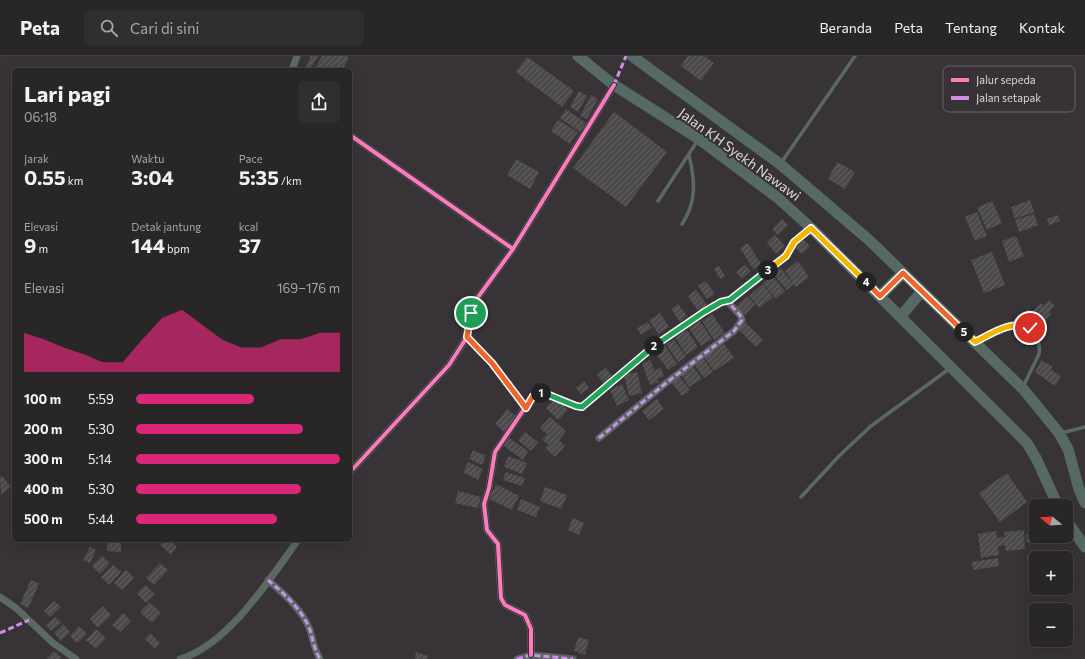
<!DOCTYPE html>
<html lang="id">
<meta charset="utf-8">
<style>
body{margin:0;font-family:Commissioner,sans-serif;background:#312e30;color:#f1f3f6;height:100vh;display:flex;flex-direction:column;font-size:15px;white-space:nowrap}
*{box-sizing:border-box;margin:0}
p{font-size:13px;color:#a5a5a8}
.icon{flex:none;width:22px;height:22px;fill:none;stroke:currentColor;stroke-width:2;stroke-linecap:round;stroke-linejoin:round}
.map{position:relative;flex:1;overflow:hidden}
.drawer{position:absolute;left:12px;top:12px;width:340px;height:474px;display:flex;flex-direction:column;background:#292628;border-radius:6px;box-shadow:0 4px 16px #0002,0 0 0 1px #454345}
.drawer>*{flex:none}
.needle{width:26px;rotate:288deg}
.buttons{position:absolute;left:1029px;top:443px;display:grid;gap:8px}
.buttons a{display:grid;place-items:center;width:44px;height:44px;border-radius:6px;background:#292628;box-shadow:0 4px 16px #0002,0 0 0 1px #454345;font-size:20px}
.pin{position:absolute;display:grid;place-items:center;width:34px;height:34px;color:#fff;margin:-17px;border:2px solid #fff;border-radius:50%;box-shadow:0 1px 4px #0007}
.km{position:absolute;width:20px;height:20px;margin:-10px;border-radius:50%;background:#222;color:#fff;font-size:11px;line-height:20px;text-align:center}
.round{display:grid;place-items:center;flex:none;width:42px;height:42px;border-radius:6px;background:#312e30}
.head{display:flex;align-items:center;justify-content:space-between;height:68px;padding:0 12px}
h1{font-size:22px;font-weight:700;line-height:30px}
.metrics{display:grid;grid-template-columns:repeat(3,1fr);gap:6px;height:68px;padding:4px 12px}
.metrics div{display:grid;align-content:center}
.metrics b{font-size:20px;font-weight:700}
.metrics small{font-size:11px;font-weight:400}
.metrics p{font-size:11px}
.chart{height:112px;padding:8px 12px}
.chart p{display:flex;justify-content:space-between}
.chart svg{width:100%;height:72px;margin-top:4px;fill:#db2777;opacity:.7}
ul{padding:0 12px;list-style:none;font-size:13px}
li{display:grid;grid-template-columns:64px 48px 1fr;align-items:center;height:30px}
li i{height:10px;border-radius:5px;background:#db2777}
header{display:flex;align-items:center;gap:24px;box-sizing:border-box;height:56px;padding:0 20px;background:#292628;border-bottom:1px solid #454345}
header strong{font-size:19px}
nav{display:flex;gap:22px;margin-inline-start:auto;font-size:14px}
.search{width:280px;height:36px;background:#312e30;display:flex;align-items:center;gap:10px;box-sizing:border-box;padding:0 14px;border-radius:6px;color:#a5a5a8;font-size:15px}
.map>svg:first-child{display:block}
.building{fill:url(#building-hatch)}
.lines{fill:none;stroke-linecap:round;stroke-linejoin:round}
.lane{stroke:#5b6864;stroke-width:3.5}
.street{stroke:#5b6864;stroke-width:7}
.secondary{stroke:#576964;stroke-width:11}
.quiet{stroke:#ce8fe9;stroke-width:3;stroke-dasharray:6 3;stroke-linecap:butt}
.cycleway-casing{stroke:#383237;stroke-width:6}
.cycleway{stroke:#fd7abc;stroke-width:4}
.split-1-casing{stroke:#fff;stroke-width:8}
.split-2-casing{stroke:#fff;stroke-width:8}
.split-3-casing{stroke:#fff;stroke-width:8}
.split-4-casing{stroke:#fff;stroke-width:8}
.split-5-casing{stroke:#fff;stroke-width:8}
.split-6-casing{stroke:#fff;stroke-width:8}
.split-1{stroke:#f0652b;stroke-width:5}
.split-2{stroke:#22a559;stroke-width:5}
.split-3{stroke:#22a559;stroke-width:5}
.split-4{stroke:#f5b400;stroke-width:5}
.split-5{stroke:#f0652b;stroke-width:5}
.split-6{stroke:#f5b400;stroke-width:5}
.labels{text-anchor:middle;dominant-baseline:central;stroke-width:4;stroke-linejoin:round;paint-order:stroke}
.street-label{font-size:14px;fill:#dbd7da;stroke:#383237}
.key{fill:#383237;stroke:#696468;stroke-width:1}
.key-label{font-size:11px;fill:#dbd7da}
</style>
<header>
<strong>Peta</strong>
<div class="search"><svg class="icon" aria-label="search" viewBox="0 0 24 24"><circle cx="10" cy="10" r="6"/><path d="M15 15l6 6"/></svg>Cari di sini</div>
<nav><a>Beranda</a><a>Peta</a><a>Tentang</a><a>Kontak</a></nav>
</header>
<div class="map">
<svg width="1085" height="603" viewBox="0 0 1085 603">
<defs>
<pattern id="building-hatch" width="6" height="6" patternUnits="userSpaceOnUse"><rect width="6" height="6" fill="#4d4a4c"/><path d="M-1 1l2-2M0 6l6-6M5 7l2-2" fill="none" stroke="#666365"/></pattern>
</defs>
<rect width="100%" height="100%" fill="#373336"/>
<path class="building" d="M311 0H318L310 14H304Z
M322 0H346L349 2 342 14H314Z
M688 0H704L714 7 701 25 681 10Z
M527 1 574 35 562 51 516 16Z
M579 35 587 40 578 56 570 51Z
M591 39 598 43 587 63 580 60Z
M566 53 586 67 580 76 560 62Z
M614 56 667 96 626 151 573 112Z
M558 64 578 76 570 88 551 75Z
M516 103 539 116 530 133 507 119Z
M837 106 855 116 845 133 828 123Z
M1030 144 1034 156 1015 163 1011 151Z
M992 145 1002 167 987 174 977 152Z
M977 156 987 180 975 185 965 161Z
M1034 158 1038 169 1019 176 1015 164Z
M1058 159 1060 165 1049 169 1047 163Z
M782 163 788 169 778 179 772 173Z
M775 179 785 190 776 198 767 187Z
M1016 180 1024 200 1009 206 1002 185Z
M801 181 810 190 802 198 793 190Z
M748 187 761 208 753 213 740 192Z
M992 196 1005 229 984 237 971 204Z
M798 205 809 221 796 231 785 215Z
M745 209 751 215 742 223 736 216Z
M719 210 725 220 720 223 714 213Z
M780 212 794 228 787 234 773 218Z
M772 219 785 235 776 243 763 227Z
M706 225 715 238 707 243 698 230Z
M763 228 773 241 759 252 749 240Z
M696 234 707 249 698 255 688 240Z
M747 240 755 248 745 259 736 251Z
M1049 244 1055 250 1049 256 1051 258 1043 266 1033 255 1041 247 1043 250Z
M678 248 687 260 680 266 671 253Z
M1028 253 1034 259 1029 264 1023 258Z
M660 257 669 271 658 278 649 264Z
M712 258 725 277 714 284 702 265Z
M1038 264 1047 272 1041 277 1033 269Z
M700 265 712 283 701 290 689 272Z
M648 266 652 272 641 279 637 272Z
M745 266 763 284 756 291 738 273Z
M687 274 698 291 686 299 675 281Z
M674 283 686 301 678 306 666 288Z
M724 288 734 302 714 315 704 301Z
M665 289 677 308 668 314 655 296Z
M703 302 713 316 704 322 694 308Z
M651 304 654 314 661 312 664 320 657 323 659 326 650 329 642 307Z
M1041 304 1053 311 1051 314 1061 320 1055 330 1035 316Z
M692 309 702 323 689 331 680 317Z
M606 312 612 320 603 327 597 318Z
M637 316 642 337 629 340 624 319Z
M679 320 690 334 682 340 671 326Z
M584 325 589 332 581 338 576 332Z
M622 328 629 344 617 350 610 334Z
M556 342 568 354 558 364 546 352Z
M657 343 664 353 649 364 642 355Z
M507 353 518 362 505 377 495 368Z
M550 361 566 375 559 384 565 390 555 401 545 392 548 389 542 383 547 378 540 372Z
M525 376 538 386 531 395 518 384Z
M509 382 528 395 523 404 504 390Z
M473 394 486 400 482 409 469 403Z
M508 400 527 407 522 418 504 411Z
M468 406 483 413 478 424 463 416Z
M506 416 525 422 522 430 503 424Z
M1007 417 1027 446 1000 466 979 437Z
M2 420 11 431 1 439 0 421Z
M496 428 519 440 512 454 489 443Z
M545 431 567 439 561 453 540 445Z
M458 435 481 441 478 452 455 447Z
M521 443 540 451 536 461 517 454Z
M573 462 584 467 579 479 568 474Z
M1024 474 1025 493 1006 495 1005 489 998 490 999 499 981 502 978 478 996 475 997 482 1005 481 1004 476Z
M1034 478 1035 486 1027 487 1026 479Z
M165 484H169L177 491 171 499 160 489Z
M107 485 121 486V496L107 495Z
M90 491 96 494 90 507 83 504Z
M1037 498 1036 506 1028 507 1027 499Z
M102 500 110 507 100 518 92 510Z
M998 502 999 510 973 514 972 506Z
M160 507 168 514 154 529 146 522Z
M113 509 121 516 109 529 101 521Z
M126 514 134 522 122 534 114 527Z
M31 524 39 528 28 552 20 548Z
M145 529 155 538 146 547 137 538Z
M54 545 61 551 50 561 44 555Z
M150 546 161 557 152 567 140 556Z
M103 550 111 559 98 572 90 563Z
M123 557 131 565 120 576 112 569Z
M55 561 61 567 51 575 46 569Z
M63 568 70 576 61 585 54 577Z
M79 570 87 578 77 587 70 580Z
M96 573 106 582 96 593 86 584Z
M150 577 160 587 155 593 145 583Z
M578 581 589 584 585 599 574 595Z
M54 595 61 601 59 603H46Z
M416 596 428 600 427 603H415Z"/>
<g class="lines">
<path class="lane" d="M781 107 855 0
M658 145 698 84
M682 168C697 146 695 124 689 99
M976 286C991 277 1012 263 1030 272 1036 281 1041 287 1039 298L1023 331
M1061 377 1085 371
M801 441 839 400 871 370 949 313"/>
<path class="street" d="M292 14 297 0
M350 79 513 193
M467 281 492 307 526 352
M599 382 666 327 734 275 742 264 740 259 727 245
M350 416 449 309 467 281 471 257 476 244 513 193 614 29
M268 524C284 538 302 553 310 574 313 584 314 593 320 603
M0 541 16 552 53 587 76 603
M531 599V573L525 559 505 549 501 542 498 488 487 474 484 448 489 432 495 396 533 340 544 337 576 350 582 351C616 322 648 294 684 269 699 259 713 248 730 244L786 200 794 186 811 172
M180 603C228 589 270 523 298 484
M517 603 531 599 573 603"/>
<path class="secondary" d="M578 0 614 29 699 83 778 142 811 172 1027 387 1037 404 1058 450
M632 0 780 108 869 184 1024 334 1059 377 1068 393 1079 433 1085 447
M880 240 903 217
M901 260 922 235
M1066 464 1085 491"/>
<path class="quiet" d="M614 29 626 0
M599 382 666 327 734 275 742 264 740 259 727 245
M268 524C284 538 302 553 310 574 313 584 314 593 320 603
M0 577 29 564
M517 603 531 599 573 603"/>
<g class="cycleway-casing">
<path id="cycleway" d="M350 79 513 193
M350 416 449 309 467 281 471 257 476 244 513 193 614 29
M531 599V573L525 559 505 549 501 542 498 488 487 474 484 448 489 432 495 396 533 340 544 337 576 350 582 351C616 322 648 294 684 269 699 259 713 248 730 244L786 200 794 186 811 172"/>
</g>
<use href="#cycleway" class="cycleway"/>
</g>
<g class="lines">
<g class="split-1-casing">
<path id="split-1" d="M471 257 467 281 492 307 526 352 533 340 541 337"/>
</g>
<g class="split-2-casing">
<path id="split-2" d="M541 337H544L576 350 582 351 654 290"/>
</g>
<g class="split-3-casing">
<path id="split-3" d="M654 290 704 256 721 246 730 244 768 214"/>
</g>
<g class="split-4-casing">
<path id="split-4" d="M768 214 786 200 794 186 811 172 866 226"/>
</g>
<g class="split-5-casing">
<path id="split-5" d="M866 226 880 240 903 217 964 276"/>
</g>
<g class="split-6-casing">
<path id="split-6" d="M964 276 975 286C991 278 1012 263 1030 272"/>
</g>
<use href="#split-1" class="split-1"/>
<use href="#split-2" class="split-2"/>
<use href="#split-3" class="split-3"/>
<use href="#split-4" class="split-4"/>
<use href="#split-5" class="split-5"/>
<use href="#split-6" class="split-6"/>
</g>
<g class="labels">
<g class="street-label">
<text transform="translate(740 98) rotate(36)">Jalan KH Syekh Nawawi</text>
</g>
</g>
<rect x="943" y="10" width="132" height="46" rx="6" class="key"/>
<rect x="951" y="22" width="18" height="4" fill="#fd7abc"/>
<rect x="951" y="40" width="18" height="4" fill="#ce8fe9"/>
<g class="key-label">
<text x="976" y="28">Jalur sepeda</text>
<text x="976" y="46">Jalan setapak</text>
</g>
</svg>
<div class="buttons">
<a><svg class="needle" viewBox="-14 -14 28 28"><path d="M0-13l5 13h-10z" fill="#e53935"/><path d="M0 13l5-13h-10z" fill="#a5a5a8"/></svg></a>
<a>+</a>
<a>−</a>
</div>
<div class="pin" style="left:471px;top:257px;background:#1e9e55"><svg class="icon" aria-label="arrive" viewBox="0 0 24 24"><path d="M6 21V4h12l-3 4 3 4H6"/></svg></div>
<div class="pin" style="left:1030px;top:272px;background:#d93025"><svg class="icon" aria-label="check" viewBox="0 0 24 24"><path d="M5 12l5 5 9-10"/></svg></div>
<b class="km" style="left:541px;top:337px">1</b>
<b class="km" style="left:654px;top:290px">2</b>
<b class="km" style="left:768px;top:214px">3</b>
<b class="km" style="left:866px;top:226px">4</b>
<b class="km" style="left:964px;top:276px">5</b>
<section class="drawer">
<div class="head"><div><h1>Lari pagi</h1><p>06:18</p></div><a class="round"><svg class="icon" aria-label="share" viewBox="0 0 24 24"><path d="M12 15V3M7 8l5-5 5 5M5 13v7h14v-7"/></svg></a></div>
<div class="metrics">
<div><p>Jarak</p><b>0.55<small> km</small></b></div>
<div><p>Waktu</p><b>3:04</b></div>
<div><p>Pace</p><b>5:35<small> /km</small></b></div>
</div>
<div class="metrics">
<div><p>Elevasi</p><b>9<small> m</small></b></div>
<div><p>Detak jantung</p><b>144<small> bpm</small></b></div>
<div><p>kcal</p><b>37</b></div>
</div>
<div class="chart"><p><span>Elevasi</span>169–176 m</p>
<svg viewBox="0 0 160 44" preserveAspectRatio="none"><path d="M0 44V20L10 24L20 29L30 33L40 38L50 38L60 24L70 11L80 6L90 15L100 24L110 29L120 29L130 24L140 24L150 20L160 20V44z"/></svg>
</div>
<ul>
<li><b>100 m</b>5:59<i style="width:58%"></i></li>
<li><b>200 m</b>5:30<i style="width:82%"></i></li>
<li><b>300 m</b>5:14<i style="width:100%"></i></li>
<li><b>400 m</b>5:30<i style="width:81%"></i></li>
<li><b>500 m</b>5:44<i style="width:69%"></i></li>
</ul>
</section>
</div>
